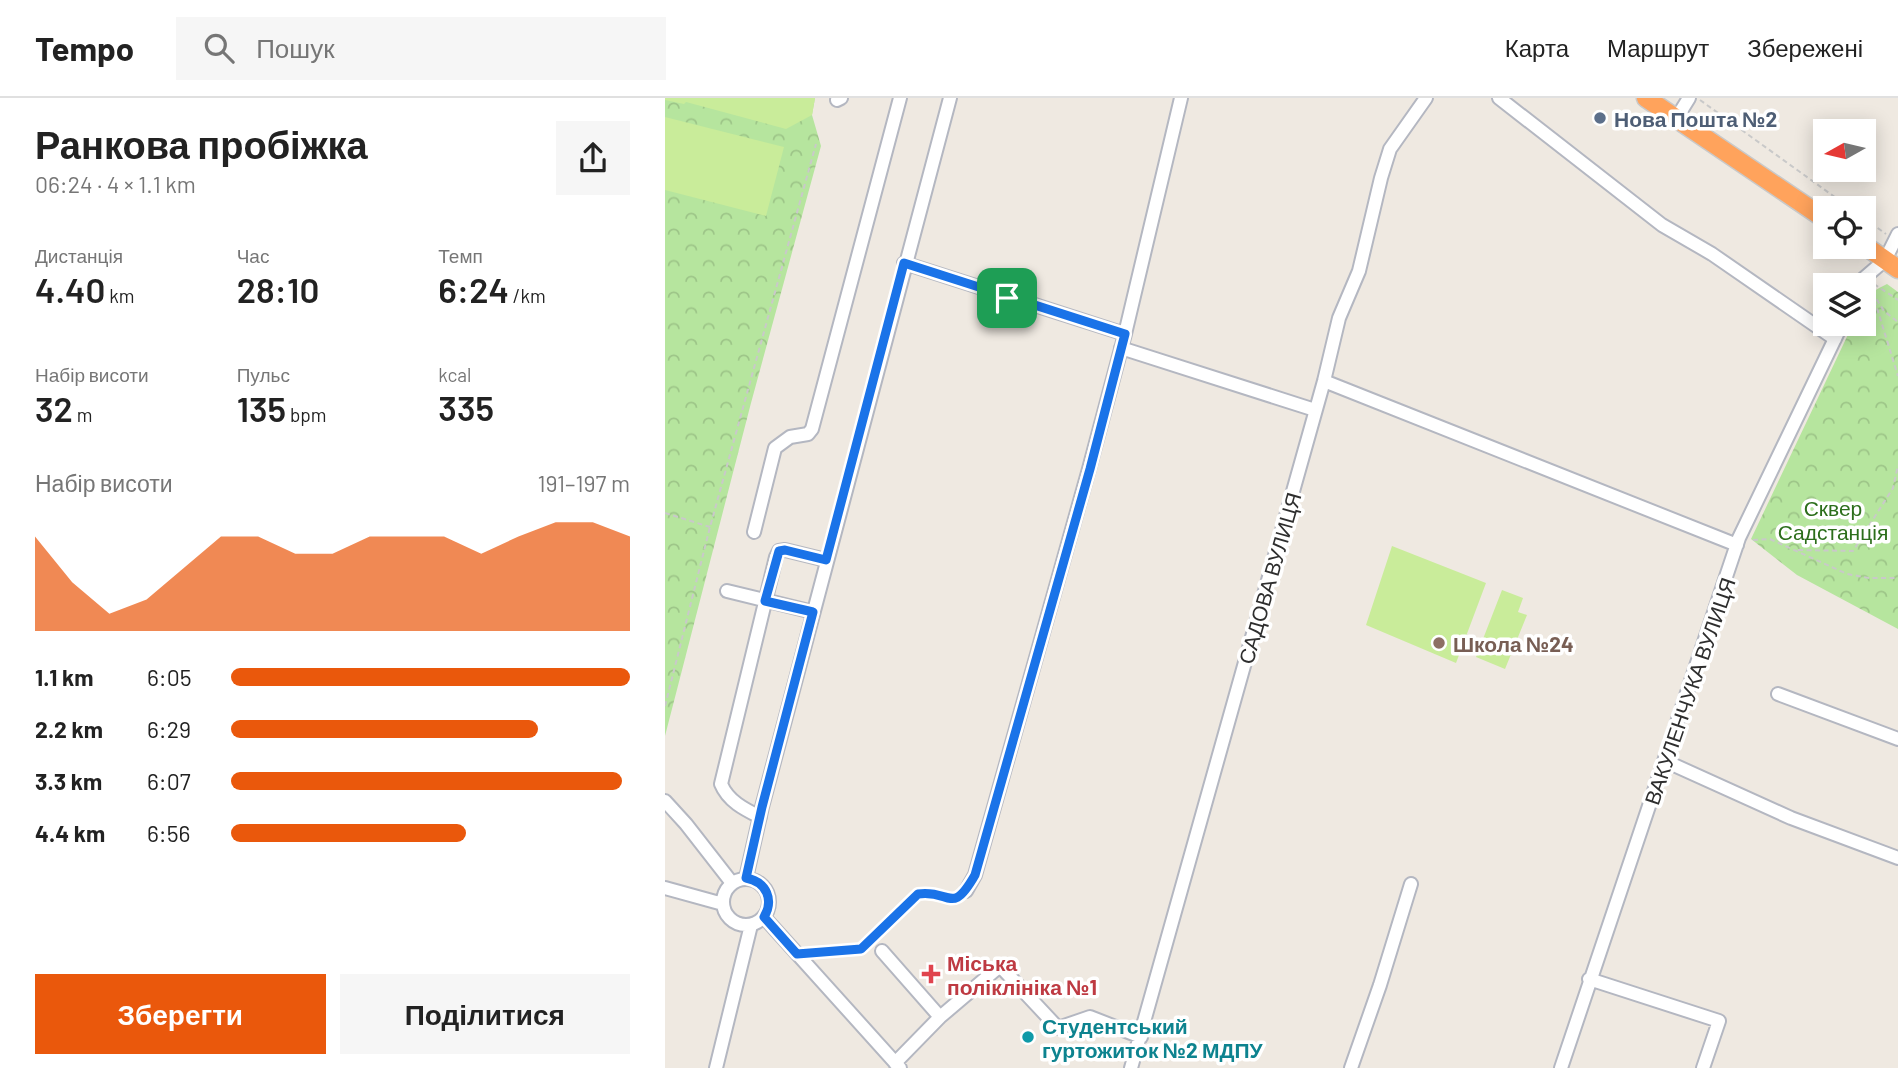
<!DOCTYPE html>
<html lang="uk">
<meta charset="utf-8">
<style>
body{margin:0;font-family:Barlow,sans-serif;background:#f6f6f6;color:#222;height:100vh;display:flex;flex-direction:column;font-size:26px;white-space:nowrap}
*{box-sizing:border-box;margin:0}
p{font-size:23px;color:#767676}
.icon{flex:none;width:38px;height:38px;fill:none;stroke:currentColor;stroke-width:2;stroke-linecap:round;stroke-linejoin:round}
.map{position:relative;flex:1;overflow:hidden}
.panel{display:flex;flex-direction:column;background:#fff;width:665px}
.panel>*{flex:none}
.needle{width:46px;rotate:262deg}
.buttons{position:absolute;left:1148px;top:21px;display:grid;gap:14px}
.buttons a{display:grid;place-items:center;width:63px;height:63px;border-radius:0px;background:#fff;box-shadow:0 4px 18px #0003;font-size:35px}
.pin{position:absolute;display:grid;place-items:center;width:60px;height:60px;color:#fff;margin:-30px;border-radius:14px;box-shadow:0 4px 10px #0006}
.round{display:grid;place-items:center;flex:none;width:74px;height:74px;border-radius:0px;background:#f6f6f6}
.head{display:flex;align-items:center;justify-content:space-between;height:119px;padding:0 35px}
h1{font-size:38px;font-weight:600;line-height:52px}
.metrics{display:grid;grid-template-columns:repeat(3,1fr);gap:10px;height:119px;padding:7px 35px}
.metrics div{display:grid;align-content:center}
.metrics b{font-size:35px;font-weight:600}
.metrics small{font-size:19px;font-weight:400}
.metrics p{font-size:19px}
.chart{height:196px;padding:14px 35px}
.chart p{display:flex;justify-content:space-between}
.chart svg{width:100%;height:126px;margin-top:7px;fill:#ea580c;opacity:.7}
.action{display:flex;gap:14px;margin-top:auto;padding:14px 35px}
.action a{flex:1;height:80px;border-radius:0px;background:#ea580c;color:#fff;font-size:28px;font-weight:600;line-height:80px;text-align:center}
.action a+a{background:#f6f6f6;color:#222}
ul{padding:0 35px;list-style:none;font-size:23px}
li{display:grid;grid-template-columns:112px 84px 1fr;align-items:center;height:52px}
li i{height:18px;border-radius:9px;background:#ea580c}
header{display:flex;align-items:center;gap:42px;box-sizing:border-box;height:98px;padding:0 35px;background:#fff;border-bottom:2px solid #e0e0e0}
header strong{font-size:33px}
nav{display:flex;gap:38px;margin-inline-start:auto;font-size:24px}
.search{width:490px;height:63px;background:#f6f6f6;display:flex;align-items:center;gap:18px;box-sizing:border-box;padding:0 24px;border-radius:0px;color:#767676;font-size:26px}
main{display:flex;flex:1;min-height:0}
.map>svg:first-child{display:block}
.forest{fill:url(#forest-crowns)}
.pitch{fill:#c9ec9a}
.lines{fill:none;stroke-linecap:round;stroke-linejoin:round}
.minor-casing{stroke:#b4b7c1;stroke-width:16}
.highway-casing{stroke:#c9c9c9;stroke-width:21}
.path{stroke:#c9c9c9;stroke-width:2;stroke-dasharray:5 3.5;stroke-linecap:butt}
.minor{stroke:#fff;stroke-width:12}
.highway{stroke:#ffa35c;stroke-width:18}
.route-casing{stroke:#fff;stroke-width:14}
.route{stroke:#1a73e8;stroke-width:9}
.service-dot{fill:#5c6f8a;stroke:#fff;stroke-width:2.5}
.education-dot{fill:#8d6e63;stroke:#fff;stroke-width:2.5}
.health-dot{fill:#e0444e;stroke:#fff;stroke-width:2.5}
.culture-dot{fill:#0f9aa8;stroke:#fff;stroke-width:2.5}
.labels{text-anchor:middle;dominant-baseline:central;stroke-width:7;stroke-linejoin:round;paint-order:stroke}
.service-label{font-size:21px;font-weight:bold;fill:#4e5e75;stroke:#fff;text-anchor:start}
.park-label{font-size:21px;fill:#2c6e1b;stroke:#fff}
.street-label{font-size:21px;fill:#2e2e2e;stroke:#fff}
.education-label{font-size:21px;font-weight:bold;fill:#785e54;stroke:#fff;text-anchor:start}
.health-label{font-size:21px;font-weight:bold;fill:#be3a42;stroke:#fff;text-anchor:start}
.culture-label{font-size:21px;font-weight:bold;fill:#0d838f;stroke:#fff;text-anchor:start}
</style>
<header>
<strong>Tempo</strong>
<div class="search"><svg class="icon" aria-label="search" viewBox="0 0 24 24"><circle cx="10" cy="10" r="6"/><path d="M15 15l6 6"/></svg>Пошук</div>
<nav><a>Карта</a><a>Маршрут</a><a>Збережені</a></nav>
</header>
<main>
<section class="panel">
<div class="head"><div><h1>Ранкова пробіжка</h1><p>06:24 · 4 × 1.1 km</p></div><a class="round"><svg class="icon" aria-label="share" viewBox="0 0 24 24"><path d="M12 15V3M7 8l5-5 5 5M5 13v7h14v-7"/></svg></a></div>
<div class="metrics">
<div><p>Дистанція</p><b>4.40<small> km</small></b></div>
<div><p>Час</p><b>28:10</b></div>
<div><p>Темп</p><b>6:24<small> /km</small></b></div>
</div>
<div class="metrics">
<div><p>Набір висоти</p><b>32<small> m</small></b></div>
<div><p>Пульс</p><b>135<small> bpm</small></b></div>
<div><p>kcal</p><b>335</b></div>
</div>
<div class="chart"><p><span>Набір висоти</span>191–197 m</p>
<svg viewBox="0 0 160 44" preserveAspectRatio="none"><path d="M0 44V11L10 27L20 38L30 33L40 22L50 11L60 11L70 17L80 17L90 11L100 11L110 11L120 17L130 11L140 6L150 6L160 11V44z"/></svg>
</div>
<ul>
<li><b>1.1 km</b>6:05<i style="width:100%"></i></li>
<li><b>2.2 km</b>6:29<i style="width:77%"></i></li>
<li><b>3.3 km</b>6:07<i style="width:98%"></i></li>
<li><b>4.4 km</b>6:56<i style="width:59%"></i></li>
</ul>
<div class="action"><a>Зберегти</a><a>Поділитися</a></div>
</section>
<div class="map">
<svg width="1233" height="970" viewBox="0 0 1233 970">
<defs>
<pattern id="forest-crowns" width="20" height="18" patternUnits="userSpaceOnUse" patternTransform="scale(1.75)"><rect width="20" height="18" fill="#b6e59e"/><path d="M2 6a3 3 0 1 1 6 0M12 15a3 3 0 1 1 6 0" fill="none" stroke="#9dc588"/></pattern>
</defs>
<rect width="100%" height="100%" fill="#efe9e1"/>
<path class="forest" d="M0 0H150L147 17 156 48 86 305 0 638Z
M1222 186 1233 194V531L1132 477 1086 441 1188 226H1199C1199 200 1198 198 1222 186Z"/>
<path class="pitch" d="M0 0H150L147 17 121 31 21 4 19 6 0 2Z
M0 19 119 49 101 118 0 92Z
M727 448 821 485 791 565 701 527Z
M837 492 858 500 853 514 862 517 840 571 811 559Z"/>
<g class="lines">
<g class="minor-casing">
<path id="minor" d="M834 0 997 127 1047 156 1170 241
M172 2 176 0
M1011 21 1024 0
M239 165 460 236
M1196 187 1198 181 1220 162 1233 136
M456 250 650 312
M659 283 1072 447
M89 434 110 350 125 339 143 336 147 331 235 0
M62 493 148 514
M1113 596 1233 641
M1000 663 1126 720 1233 760
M0 703 21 726 67 785
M95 719C79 711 63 703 56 686L111 459 114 453 120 452 161 462
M81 780 97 709 285 0
M58 804a23 23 0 1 1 46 0a23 23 0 1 1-46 0Z
M0 790 58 806
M301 793 310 777 424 371 460 236 516 0
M99 819 235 970
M217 853 275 919 230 965
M924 881 1054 923 1038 970
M275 919 335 868 393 930 425 919 476 939
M51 970 86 827
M466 970 659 283 674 220 694 173 716 80 725 51 761 0
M686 970 715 887 746 786
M896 970 1074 440 1177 226"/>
</g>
<g class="highway-casing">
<path id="highway" d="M981 0 1160 121
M1199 147 1233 171"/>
</g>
<path class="path" d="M1035 2 1185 110
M1199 120 1221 136
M1209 186 1233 202
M1207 194 1219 213 1233 224
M1205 195 1211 207 1233 278
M0 415 45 429
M1088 442 1105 441 1182 476 1204 480H1233
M1133 452 1188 453 1228 390 1233 367
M0 608 45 429 151 46
M148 855 196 851 252 795 265 794 286 802 292 800"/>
<use href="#minor" class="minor"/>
<use href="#highway" class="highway"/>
</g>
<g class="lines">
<g class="route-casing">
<path id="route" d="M239 165 460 236 425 371 310 777C286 819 286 791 253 796L196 851 132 856 99 819C109 802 102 784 81 780L97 709 148 514 100 503 114 453 120 452 161 462Z"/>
</g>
<use href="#route" class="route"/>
</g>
<circle class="service-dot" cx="935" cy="20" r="7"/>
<circle class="education-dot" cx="774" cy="545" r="7"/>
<path class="health-dot" d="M262.5 865.5h7v7h7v7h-7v7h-7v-7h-7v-7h7z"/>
<circle class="culture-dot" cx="363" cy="939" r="7"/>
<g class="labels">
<g class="service-label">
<text x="949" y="20">Нова Пошта №2</text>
</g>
<g class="park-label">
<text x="1168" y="409">Сквер<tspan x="1168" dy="24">Садстанція</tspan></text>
</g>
<g class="street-label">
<text transform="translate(604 480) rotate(-74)">САДОВА ВУЛИЦЯ</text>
<text transform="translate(1024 593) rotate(-71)">ВАКУЛЕНЧУКА ВУЛИЦЯ</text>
</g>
<g class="education-label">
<text x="788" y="545">Школа №24</text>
</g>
<g class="health-label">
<text x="282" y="864">Міська<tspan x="282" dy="24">поліклініка №1</tspan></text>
</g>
<g class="culture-label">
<text x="377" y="927">Студентський<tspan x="377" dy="24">гуртожиток №2 МДПУ</tspan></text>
</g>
</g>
</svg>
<div class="buttons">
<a><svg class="needle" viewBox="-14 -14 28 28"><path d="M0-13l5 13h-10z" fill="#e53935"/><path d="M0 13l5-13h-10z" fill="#767676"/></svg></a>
<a><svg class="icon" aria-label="locate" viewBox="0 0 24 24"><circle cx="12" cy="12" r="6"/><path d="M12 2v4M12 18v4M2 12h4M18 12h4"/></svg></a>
<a><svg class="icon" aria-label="layers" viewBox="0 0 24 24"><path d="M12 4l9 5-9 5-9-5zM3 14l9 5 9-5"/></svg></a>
</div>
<div class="pin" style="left:342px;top:200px;background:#1e9e55"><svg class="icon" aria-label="arrive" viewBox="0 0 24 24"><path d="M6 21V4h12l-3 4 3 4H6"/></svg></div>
</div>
</main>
